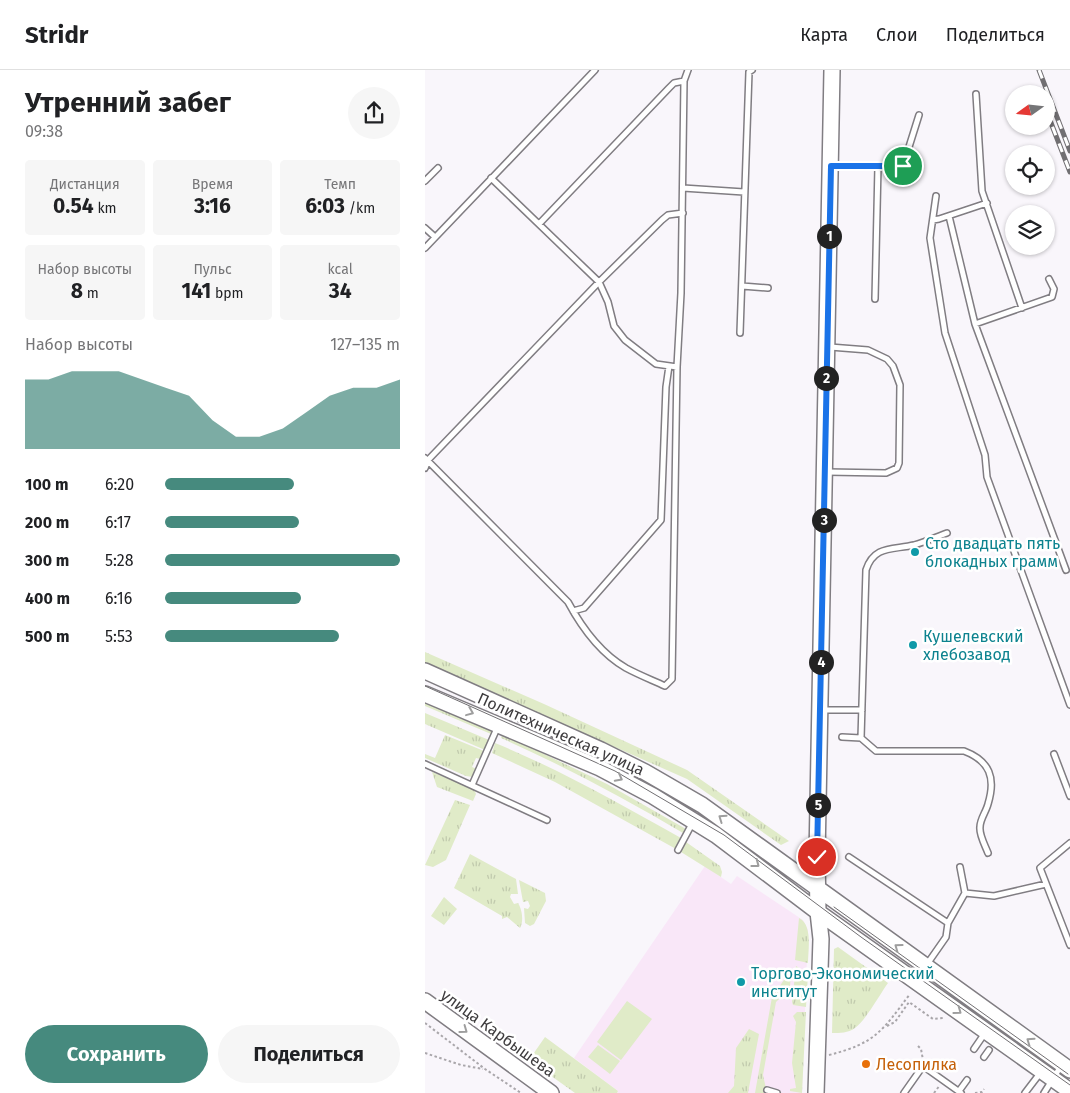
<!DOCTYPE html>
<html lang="ru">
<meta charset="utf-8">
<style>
body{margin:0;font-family:"Fira Sans",sans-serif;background:#f6f6f6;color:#202124;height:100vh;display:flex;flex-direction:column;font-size:19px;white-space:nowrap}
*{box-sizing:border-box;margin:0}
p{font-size:16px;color:#757577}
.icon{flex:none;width:28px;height:28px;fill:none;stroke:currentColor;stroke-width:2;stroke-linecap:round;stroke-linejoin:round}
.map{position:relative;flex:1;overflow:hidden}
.sheet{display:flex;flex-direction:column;background:#fff;width:425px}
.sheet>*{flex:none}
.needle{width:32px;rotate:255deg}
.fabs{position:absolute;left:580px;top:15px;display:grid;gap:10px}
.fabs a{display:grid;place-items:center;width:50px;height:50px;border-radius:50%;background:#fff;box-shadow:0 1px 4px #0004;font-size:25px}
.pin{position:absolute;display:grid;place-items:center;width:42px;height:42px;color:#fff;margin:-21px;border:2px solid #fff;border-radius:50%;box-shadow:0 1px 5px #0007}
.km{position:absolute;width:25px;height:25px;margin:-12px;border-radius:50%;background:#222;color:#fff;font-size:14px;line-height:25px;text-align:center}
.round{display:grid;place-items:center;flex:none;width:52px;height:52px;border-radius:26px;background:#f6f6f6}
.overview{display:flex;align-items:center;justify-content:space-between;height:85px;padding:0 25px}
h1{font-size:28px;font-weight:700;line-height:38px}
.metrics{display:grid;grid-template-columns:repeat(3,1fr);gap:8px;height:85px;padding:5px 25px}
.metrics div{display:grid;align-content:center;border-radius:5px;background:#f6f6f6;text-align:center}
.metrics b{font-size:21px;font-weight:700}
.metrics small{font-size:14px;font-weight:400}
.metrics p{font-size:14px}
.chart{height:140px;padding:10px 25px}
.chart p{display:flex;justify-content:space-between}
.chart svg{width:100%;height:90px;margin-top:5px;fill:#468a7e;opacity:.7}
.button{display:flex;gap:10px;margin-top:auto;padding:10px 25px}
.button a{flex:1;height:58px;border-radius:30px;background:#468a7e;color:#fff;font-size:20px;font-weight:700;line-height:58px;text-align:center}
.button a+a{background:#f6f6f6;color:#202124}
ul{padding:0 25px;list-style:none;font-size:16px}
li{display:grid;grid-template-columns:80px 60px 1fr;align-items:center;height:38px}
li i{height:12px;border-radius:6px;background:#468a7e}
header{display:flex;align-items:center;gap:30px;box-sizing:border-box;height:70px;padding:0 25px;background:#fff;border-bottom:1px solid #e0e0e0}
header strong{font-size:24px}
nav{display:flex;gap:28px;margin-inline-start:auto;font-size:18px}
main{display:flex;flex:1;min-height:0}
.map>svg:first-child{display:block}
.education{fill:#f9e7f8}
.grass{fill:url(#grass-tufts)}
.park{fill:#e0ebc8}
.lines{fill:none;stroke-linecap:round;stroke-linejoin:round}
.lane-casing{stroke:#807d82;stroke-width:8}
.secondary-casing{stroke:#807d82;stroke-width:18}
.path{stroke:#a9a6aa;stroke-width:2;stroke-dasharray:2.5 2.5;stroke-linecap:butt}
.lane{stroke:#fff;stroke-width:5}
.secondary{stroke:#fff;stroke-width:15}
.tram{stroke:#716f72;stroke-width:1}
.rail-casing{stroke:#716f72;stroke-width:5}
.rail{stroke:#fff;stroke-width:3;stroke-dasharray:9;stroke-linecap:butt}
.oneway{stroke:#9e9e9e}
.route-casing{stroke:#fff;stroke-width:10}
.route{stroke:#1a73e8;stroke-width:6}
.culture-dot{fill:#0f9aa8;stroke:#fff;stroke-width:2}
.food-dot{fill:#e8710a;stroke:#fff;stroke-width:2}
.labels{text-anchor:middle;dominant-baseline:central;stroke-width:5;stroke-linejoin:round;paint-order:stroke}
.culture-label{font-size:16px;fill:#0d838f;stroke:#fff;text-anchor:start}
.street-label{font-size:16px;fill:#3e3c3e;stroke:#fff}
.food-label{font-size:16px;fill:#c56008;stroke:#fff;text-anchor:start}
</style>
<header>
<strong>Stridr</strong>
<nav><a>Карта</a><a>Слои</a><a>Поделиться</a></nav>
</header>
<main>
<section class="sheet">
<div class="overview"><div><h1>Утренний забег</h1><p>09:38</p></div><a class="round"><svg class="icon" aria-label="share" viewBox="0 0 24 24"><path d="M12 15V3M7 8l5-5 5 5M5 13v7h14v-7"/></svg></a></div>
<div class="metrics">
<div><p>Дистанция</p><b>0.54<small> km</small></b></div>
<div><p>Время</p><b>3:16</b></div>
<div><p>Темп</p><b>6:03<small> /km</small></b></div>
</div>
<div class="metrics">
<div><p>Набор высоты</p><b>8<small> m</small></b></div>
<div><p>Пульс</p><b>141<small> bpm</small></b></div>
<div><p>kcal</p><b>34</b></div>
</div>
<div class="chart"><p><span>Набор высоты</span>127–135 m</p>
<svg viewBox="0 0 160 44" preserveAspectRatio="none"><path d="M0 44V10L10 10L20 6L30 6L40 6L50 10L60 14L70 18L80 30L90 38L100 38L110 34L120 26L130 18L140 14L150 14L160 10V44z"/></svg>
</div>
<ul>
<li><b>100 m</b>6:20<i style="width:55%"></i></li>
<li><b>200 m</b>6:17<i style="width:57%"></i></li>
<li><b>300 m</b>5:28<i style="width:100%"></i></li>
<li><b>400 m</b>6:16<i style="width:58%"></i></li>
<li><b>500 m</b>5:53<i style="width:74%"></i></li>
</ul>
<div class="button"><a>Сохранить</a><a>Поделиться</a></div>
</section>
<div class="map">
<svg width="645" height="1023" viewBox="0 0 645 1023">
<defs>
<pattern id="grass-tufts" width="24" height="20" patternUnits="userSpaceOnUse" patternTransform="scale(1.25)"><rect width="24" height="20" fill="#e0ebc8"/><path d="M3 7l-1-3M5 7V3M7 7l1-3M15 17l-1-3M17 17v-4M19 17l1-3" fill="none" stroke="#c1caad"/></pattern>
</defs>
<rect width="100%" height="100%" fill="#f9f6fb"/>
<path class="education" d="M280 796 306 814 312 806 378 850 383 860 377 1023H192L193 1021 149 988Z"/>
<path class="grass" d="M0 582 119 634 262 700 364 771 356 775 262 709 0 593Z
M0 631 68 660 66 664 0 636Z
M0 643 64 670 60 680 0 654Z
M77 664 182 714 261 759 258 763C199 728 139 696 76 668Z
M20 665 59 681 55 689 51 688 47 697 52 699 48 707 41 706 0 688V684L10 688Z
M70 673C136 700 195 734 256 768L251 779 130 712 67 683Z
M7 702 49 719 51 724 48 731 12 717Z
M30 730 45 735 21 790 8 797 0 795Z
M261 772 295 796 297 802 296 807 256 782Z
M45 784 91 809 93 824H86L85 827 89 834 93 833C97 839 99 851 95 858L82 847 77 849V846L29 818Z
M94 810 120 823 121 831 109 854 105 856 100 853 99 838 103 839 105 836 103 831 98 832Z
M19 827 32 839 19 855 6 846Z
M374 848C388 855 383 880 383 893L370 890Z
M413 877 463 913C455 924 441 950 430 958 423 963 415 963 407 963L409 879Z
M371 896 383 904 381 937 368 935 367 932Z
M366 900 365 918 351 932 338 1005 342 1023H330L347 927Z
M372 942H381L377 1023 365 1021V1019L371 1018 367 993 371 952 368 946Z
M324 959 334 964 323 1023H303L309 1016 311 978Z
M120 967 193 1021 192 1023H150L104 990Z"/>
<path class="park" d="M202 931 227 949 196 990 172 972Z
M173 975 195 991 185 1004 163 987Z"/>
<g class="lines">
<g class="lane-casing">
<path id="lane" d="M551 24 557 121 597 238
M408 96H478L494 45
M66 108 174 212 183 232 189 256 200 270 231 294 252 297
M0 111 13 98
M258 118 319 122
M511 126 505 168 520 263 560 385 562 407 645 635
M524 146 550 254 641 500
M508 150 514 149 562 133
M114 154 244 18 249 13 259 11
M0 158 10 167
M0 178 170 0
M317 216 343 218
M450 229 453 96
M550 254 627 227 629 219 624 209
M315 263 324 2 327 0
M0 388 143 532C157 558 175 583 201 598 214 605 227 610 240 616L247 609 252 297 256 223 259 11 263 0
M0 398 3 390 174 212 237 150 243 145 258 143
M402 402 461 403 472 398 474 393 475 315 468 296 462 289 443 280 405 277
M522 463C511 467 500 472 489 475 468 480 449 475 441 500L436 668 451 681H539C565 691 571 708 563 734 561 742 555 749 555 757 554 765 560 775 563 783
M148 541 159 538 236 450 241 317 244 296
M398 640H437
M417 667 436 668
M629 684 645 726
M0 694 122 750
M47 715 73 656
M645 773 615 798 645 875
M253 780 268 752
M424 787 523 853
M540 823 569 826 621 814
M491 910 521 867 523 853 540 823 535 797
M549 979 560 963
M559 987 564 980
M342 1020 352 1023
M534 1021 542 1010
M479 1023 498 996 536 1023
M600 1023 616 1002
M619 1023 636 996"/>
</g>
<g class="secondary-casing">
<path id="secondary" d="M0 601 176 680 220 702 277 735 645 1000
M0 624 175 698 228 726 291 765 393 842 645 1021
M0 931 126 1023
M391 1023 396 869 393 842 392 787 407 0"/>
</g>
<path class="path" d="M0 953 60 999 96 1023
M462 956 470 952 484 932 508 949 519 948
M493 976 496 979 498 990
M0 983 36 995 58 999
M404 985C451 973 457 961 485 924
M509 1023 515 1015
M550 1023 557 1022 559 1019"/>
<use href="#lane" class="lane"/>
<use href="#secondary" class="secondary"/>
<path class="tram" d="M0 616 190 701 299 765 436 867 645 1015
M409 837 643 1004"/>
<g class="rail-casing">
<path id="rail" d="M614 0 645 81
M621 40 645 102"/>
</g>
<use href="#rail" class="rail"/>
</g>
<defs><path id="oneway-chevron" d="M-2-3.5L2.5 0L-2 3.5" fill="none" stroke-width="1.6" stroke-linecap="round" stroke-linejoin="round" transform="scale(1.25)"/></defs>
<g class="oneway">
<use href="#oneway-chevron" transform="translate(45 642) rotate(22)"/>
<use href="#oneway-chevron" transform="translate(194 708) rotate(28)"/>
<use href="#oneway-chevron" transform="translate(297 748) rotate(-145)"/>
<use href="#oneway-chevron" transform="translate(331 794) rotate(37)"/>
<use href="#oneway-chevron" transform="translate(473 877) rotate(-144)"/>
<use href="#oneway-chevron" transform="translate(533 941) rotate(36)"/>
<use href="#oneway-chevron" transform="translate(39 960) rotate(36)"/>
<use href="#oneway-chevron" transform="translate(605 971) rotate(-145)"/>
</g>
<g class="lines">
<g class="route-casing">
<path id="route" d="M392 787 406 96H478"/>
</g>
<use href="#route" class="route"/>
</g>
<g class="culture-dot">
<circle cx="490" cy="482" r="5"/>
<circle cx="488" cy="575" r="5"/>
<circle cx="316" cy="912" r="5"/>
</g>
<circle class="food-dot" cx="441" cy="994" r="5"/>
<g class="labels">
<g class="culture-label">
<text x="500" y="473">Сто двадцать пять<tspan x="500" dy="18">блокадных грамм</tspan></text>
<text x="498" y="566">Кушелевский<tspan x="498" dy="18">хлебозавод</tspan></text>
<text x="326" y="903">Торгово-Экономический<tspan x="326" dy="18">институт</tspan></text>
</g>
<g class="street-label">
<text transform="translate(136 664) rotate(24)">Политехническая улица</text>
<text transform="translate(73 963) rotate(36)">улица Карбышева</text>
</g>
<g class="food-label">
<text x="451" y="994">Лесопилка</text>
</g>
</g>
</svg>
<div class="fabs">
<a><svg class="needle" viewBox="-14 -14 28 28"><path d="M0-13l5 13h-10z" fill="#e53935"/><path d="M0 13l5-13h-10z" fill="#757577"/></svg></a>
<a><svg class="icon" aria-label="locate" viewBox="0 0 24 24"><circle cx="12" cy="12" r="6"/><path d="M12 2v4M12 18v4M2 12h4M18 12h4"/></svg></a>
<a><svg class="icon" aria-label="layers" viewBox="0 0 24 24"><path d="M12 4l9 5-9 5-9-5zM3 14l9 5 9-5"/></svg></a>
</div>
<div class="pin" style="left:478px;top:96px;background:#1e9e55"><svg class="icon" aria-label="arrive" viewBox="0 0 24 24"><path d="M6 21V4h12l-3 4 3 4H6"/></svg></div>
<div class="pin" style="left:392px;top:787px;background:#d93025"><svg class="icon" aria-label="check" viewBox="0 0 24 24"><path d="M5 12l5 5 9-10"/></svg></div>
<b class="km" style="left:404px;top:166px">1</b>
<b class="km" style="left:401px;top:308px">2</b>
<b class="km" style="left:399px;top:450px">3</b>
<b class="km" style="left:396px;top:592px">4</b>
<b class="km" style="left:393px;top:735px">5</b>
</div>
</main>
